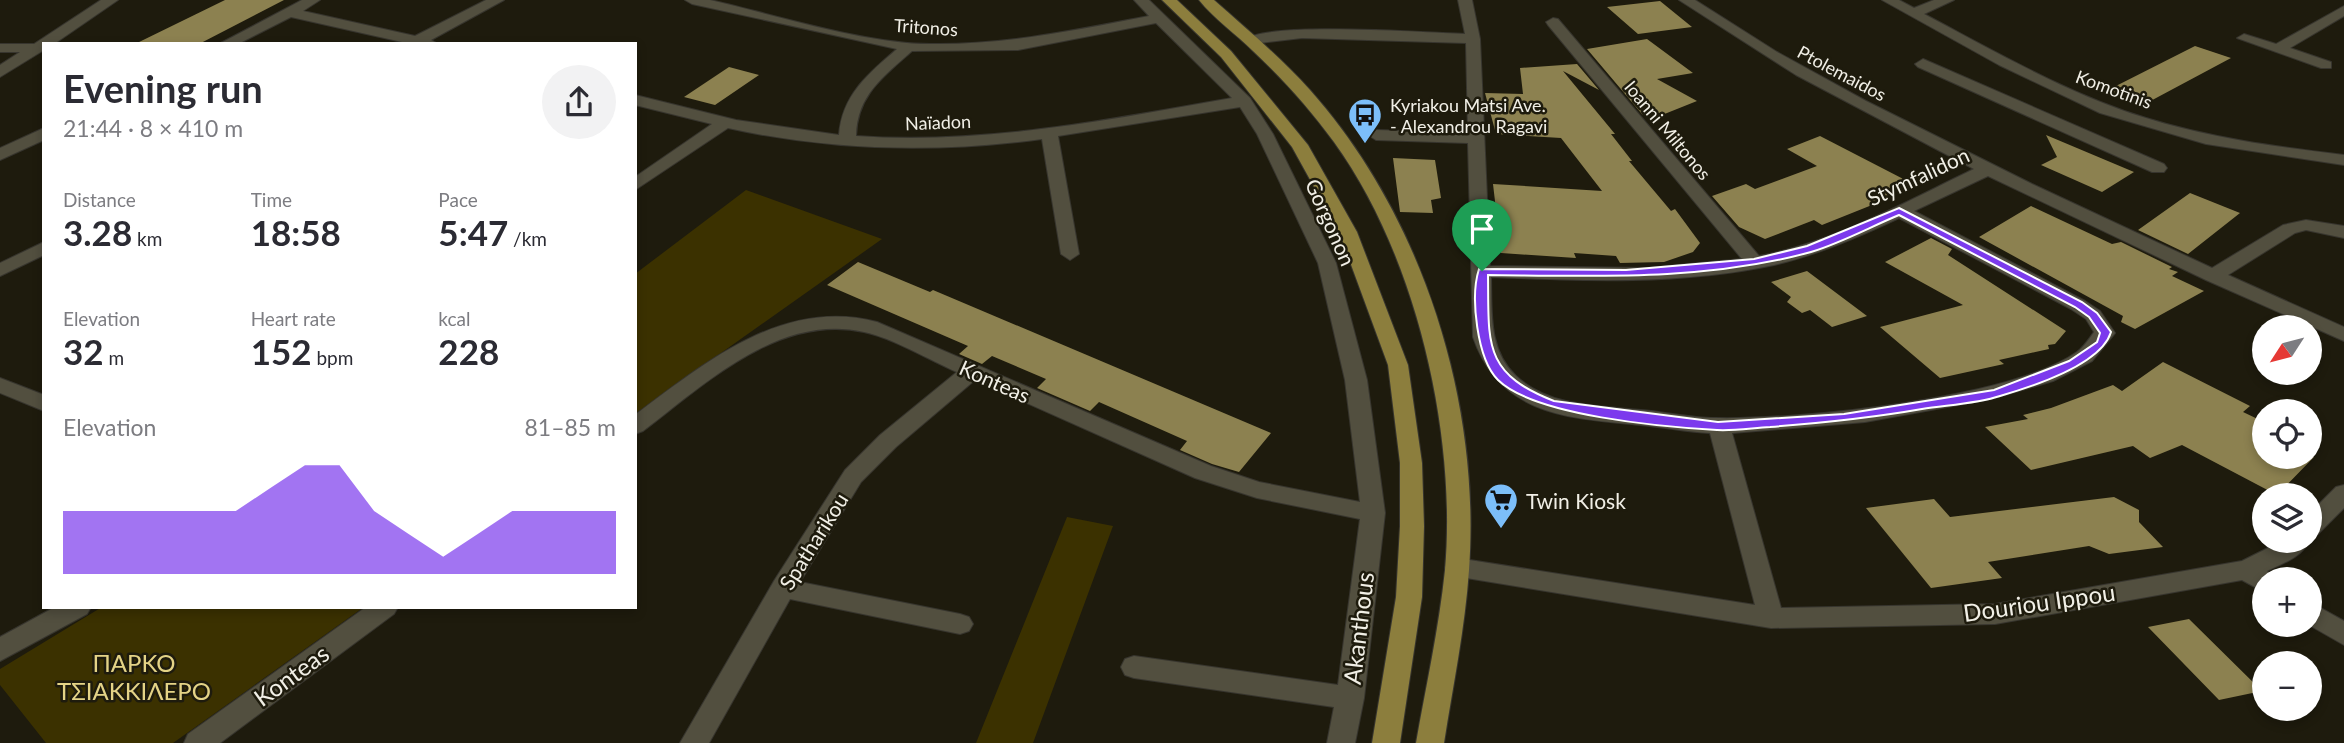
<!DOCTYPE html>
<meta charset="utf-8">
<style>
body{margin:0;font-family:Lato,sans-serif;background:#f2f2f3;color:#2b2b33;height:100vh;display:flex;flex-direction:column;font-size:26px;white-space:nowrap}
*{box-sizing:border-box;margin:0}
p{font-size:23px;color:#7c7c81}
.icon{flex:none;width:38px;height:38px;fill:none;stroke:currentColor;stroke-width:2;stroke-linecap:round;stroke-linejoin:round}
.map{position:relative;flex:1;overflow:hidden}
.drawer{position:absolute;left:42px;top:42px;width:595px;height:567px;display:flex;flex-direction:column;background:#fff;border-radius:0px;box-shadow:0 4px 10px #0003}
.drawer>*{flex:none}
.needle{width:46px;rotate:234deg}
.buttons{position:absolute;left:2252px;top:315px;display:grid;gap:14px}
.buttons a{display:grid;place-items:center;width:70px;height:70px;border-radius:50%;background:#fff;box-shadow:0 4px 10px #0003;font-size:35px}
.pin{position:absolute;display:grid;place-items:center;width:60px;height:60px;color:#fff;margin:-72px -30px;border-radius:50% 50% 50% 0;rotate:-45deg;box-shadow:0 0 7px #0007}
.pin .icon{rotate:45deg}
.round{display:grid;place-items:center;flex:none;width:74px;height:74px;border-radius:37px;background:#f2f2f3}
.summary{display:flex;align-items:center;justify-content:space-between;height:119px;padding:0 21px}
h1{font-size:38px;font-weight:700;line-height:52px}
.metrics{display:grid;grid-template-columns:repeat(3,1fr);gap:10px;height:119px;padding:7px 21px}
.metrics div{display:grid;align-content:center}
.metrics b{font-size:35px;font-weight:700}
.metrics small{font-size:19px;font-weight:400}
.metrics p{font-size:19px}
.chart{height:196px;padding:14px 21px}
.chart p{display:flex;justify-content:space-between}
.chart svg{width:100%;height:126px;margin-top:7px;fill:#7c3aed;opacity:.7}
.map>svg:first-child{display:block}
.green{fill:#3b3100}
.building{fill:#8c8150}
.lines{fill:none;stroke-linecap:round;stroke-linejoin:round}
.minor-casing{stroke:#37352e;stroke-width:2}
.major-casing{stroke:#37352e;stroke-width:2}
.minor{fill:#524f3f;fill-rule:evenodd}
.major{fill:#8c7e3d;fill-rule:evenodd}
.route{fill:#7c3aed;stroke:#fff;stroke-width:2;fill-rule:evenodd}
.labels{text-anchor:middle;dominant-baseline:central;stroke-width:5;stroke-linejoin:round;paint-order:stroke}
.far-street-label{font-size:18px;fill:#f1efe6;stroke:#1e1b0d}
.far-poi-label{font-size:18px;fill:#f1efe6;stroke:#1e1b0d;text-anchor:start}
.street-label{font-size:21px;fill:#f1efe6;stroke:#1e1b0d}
.poi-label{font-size:21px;fill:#f1efe6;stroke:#1e1b0d;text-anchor:start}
.near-street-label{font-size:24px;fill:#f1efe6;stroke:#1e1b0d}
.near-park-label{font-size:24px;fill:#e4d386;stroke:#1e1b0d}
</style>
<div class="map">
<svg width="2344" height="743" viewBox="0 0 2344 743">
<rect width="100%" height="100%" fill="#1e1b0d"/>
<path class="green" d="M746 190 882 239 635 414V274Z
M1067 517 1113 526 1033 743H976Z
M102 607H364L173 743H46L0 685V669Z"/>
<path class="building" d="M225 0H284L199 44H135Z
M1660 1 1692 27 1638 34 1607 7Z
M1647 39 1693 73 1657 79 1697 101 1652 119 1642 114 1587 49Z
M2195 46 2231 58 2143 105 2108 90Z
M1577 64 1599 90 1563 71 1615 134H1611L1632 161H1629L1671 211 1675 209 1700 243 1693 252 1664 262 1620 263 1616 256 1574 253 1576 258 1501 253 1493 184 1602 191 1561 138 1496 134 1485 93 1523 94 1520 68Z
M729 67 759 75 715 105 684 97Z
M2046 135 2134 172 2102 192 2041 165 2057 157Z
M1820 136 1913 184 1870 203 1872 205 1822 225 1814 220 1765 239 1739 227 1712 196 1746 184 1755 189 1817 166 1787 149Z
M1393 158 1435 160 1441 198 1431 200 1433 213 1400 212Z
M2190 193 2240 213 2188 254 2138 230Z
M2031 206 2112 244 2121 242 2172 267 2169 269 2178 272 2172 276 2204 291 2135 329 2121 322 2123 316 1979 237Z
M1931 238 1952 249 1948 255 2066 331 2055 344 2048 345 2049 349 1999 360 2004 364 1940 378 1880 327 1963 305 1885 262Z
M858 262 930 292 933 290 1271 433 1239 472 1212 464 1180 450 1187 441 1099 402 1090 411 1037 388 1046 379 992 356 982 364 959 354 968 346 827 285Z
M1807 271 1867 316 1832 327 1810 310 1802 313 1787 302 1791 297 1771 282Z
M2163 362 2250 406 2243 412 2264 422V457H2314L2277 495 2182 445 2150 458 2133 446 2031 470 1985 427 2028 419 2023 415 2051 408 2113 385 2122 391Z
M2114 497 2139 510V522L2163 547 2109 554 2089 546 1988 562 2002 578 1931 588 1866 508 1934 499 1950 517Z
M2189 619 2262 691 2219 700 2148 627Z"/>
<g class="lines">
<g class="minor-casing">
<path id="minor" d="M101 0H118L54 44H44V50L0 77V65L20 52H0V44H34Z
M302 0H320L303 11 415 36 486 0H504L431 40 438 44H411L291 17 238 44H219Z
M685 0H710C776 15 866 44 931 44 1006 45 1076 30 1149 16L1134 0H1149L1250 98 1273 134 1336 263 1367 380 1385 513 1364 698 1355 743H1327L1334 707 1134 678 1125 675 1121 667 1125 659 1134 656 1338 685 1360 519 1257 498 1195 478 975 380 896 447 861 482 800 582 960 614 969 617 973 624 969 631 960 634 790 599 709 743H680L774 581 845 470 880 435 957 372C929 360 893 338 864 332 779 313 705 384 643 431L635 434V415C705 363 783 297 877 322L1211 466 1259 482 1360 502 1345 380 1318 263 1257 134 1240 107 1058 136 1079 254 1070 260 1061 254 1042 139C937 153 831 151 728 128L635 190V177L712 124 635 105V95L736 120 839 135C842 95 868 74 897 49L692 4ZM1156 23 1232 98C1108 120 982 145 856 136 857 95 883 77 912 51L1018 50Z
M1458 0H1472L1480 39 1490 266 1648 268 1742 259 1548 25 1546 22 1553 18 1558 19 1759 256C1835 242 1905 202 1974 169L1796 75 1679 0H1695L1777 52 1866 101 2032 184 2212 268 2283 225 2306 220 2344 226V238L2306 230 2295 233 2228 275 2344 327V341L2206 280 1988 176 1914 211 2085 301 2100 311 2115 333 2092 361 2053 381 1991 399 1865 422 1732 433 1781 608 1995 604 2242 561 2282 541H2309C2301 558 2283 563 2267 571L2275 579H2264V592L2242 580 1995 624 1771 628 1448 575 1445 568 1448 561 1457 558 1755 605 1710 433C1687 432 1664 427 1640 425 1569 418 1500 416 1473 337L1468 143 1376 140 1368 135 1376 130 1468 133 1466 43 1302 38 1252 44 1245 40C1264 21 1429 33 1465 34ZM1899 218 2071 309 2086 319 2094 332C2089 339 2084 347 2077 352 2010 399 1798 420 1715 418 1690 418 1666 412 1641 410 1600 406 1549 407 1516 376 1488 350 1492 312 1491 277 1585 281 1681 285 1774 265 1817 255 1859 237 1899 218Z
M1882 0H1899L1914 8 1934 0H1954L1924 14C1996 52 2068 94 2146 118 2210 138 2277 147 2344 155V165L2206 144 2100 113 1999 65Z
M2344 6V16L2290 48 2331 62V68H2321L2237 38 2244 34 2276 44Z
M1923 59 2164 164 2167 168 2164 172H2152L1918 67 1915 64Z
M44 128V140L0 160V148Z
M44 242V255L0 276V263Z
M0 378 44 395V411L0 393Z
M2344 485V508L2318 534 2310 537V513L2336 487Z
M2310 602 2344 621V645L2309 625Z
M55 607H91L87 614 0 661V637Z
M366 607H398L394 614 220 743H184L188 734Z"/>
</g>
<g class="major-casing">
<path id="major" d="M1162 0H1177L1231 51 1308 145 1357 232 1408 365 1422 463 1424 526 1422 597 1400 743H1372L1396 597 1400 526V463L1388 365 1339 232 1292 147 1221 57Z
M1199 0H1214C1247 29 1281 58 1310 90 1423 217 1481 403 1469 570 1465 628 1453 686 1444 743H1416C1426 686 1439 628 1445 570 1457 433 1416 255 1334 142 1310 109 1283 79 1253 51 1236 34 1214 19 1199 0Z"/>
</g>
<use href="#minor" class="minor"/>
<use href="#major" class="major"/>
</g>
<path class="route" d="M1899 208 2082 302 2097 313 2111 332C2101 365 2031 387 2000 396 1976 404 1947 405 1922 409 1871 418 1821 423 1770 427 1752 428 1734 431 1717 430 1664 427 1535 416 1498 380 1477 359 1470 297 1479 269L1626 270 1754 259 1807 246ZM1899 215 2075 307 2089 317 2100 333 2097 342 2069 361 1994 390 1844 414 1718 422 1554 401C1482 373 1489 343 1488 275 1595 276 1706 281 1811 252 1841 243 1870 227 1899 215Z"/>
<defs>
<g id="bus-pin" transform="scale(1.75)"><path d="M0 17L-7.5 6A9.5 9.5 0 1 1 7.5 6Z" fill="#7cbef9" stroke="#1e1b0d"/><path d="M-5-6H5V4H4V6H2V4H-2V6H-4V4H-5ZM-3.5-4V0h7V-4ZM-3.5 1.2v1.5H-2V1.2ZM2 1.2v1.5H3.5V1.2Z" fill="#111"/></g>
<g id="supermarket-pin" transform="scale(1.75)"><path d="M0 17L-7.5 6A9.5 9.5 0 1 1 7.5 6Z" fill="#7cbef9" stroke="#1e1b0d"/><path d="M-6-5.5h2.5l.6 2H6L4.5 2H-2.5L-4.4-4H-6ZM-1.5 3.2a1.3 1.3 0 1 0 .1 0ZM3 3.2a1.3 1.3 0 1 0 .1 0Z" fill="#111"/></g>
</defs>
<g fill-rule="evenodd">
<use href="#bus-pin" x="1365" y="115"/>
<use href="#supermarket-pin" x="1501" y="500"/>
</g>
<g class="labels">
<g class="far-street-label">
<text transform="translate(926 27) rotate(4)">Tritonos</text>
<text transform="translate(1842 73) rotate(28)">Ptolemaidos</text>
<text transform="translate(2114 89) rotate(20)">Komotinis</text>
<text transform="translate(938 122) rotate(-2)">Naïadon</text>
<text transform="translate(1668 130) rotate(50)">Ioanni Miltonos</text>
</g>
<g class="far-poi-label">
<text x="1390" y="105">Kyriakou Matsi Ave.<tspan x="1390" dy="21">- Alexandrou Ragavi</tspan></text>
</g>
<g class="street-label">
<text transform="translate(1918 176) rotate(-25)">Stymfalidon</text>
<text transform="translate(1331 222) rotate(66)">Gorgonon</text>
<text transform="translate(995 381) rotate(24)">Konteas</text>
<text transform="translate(813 541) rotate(-58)">Spatharikou</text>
</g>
<g class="poi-label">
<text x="1526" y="500">Twin Kiosk</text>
</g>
<g class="near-street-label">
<text transform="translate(2039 602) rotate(-8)">Douriou Ippou</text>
<text transform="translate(1358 628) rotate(-83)">Akanthous</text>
<text transform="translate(291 675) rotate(-36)">Konteas</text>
</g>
<g class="near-park-label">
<text x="134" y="662">ΠΑΡΚΟ<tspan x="134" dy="28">ΤΣΙΑΚΚΙΛΕΡΟ</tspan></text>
</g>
</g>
</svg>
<div class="buttons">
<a><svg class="needle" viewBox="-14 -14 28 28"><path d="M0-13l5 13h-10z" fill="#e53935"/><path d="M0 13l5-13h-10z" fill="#7c7c81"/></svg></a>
<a><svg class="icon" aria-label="locate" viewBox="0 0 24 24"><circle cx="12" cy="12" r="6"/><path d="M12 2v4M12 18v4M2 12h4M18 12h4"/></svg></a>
<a><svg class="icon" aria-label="layers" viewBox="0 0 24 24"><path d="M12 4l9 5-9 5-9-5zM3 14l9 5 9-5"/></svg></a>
<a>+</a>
<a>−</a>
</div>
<div class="pin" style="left:1482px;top:271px;background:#1e9e55"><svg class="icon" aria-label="arrive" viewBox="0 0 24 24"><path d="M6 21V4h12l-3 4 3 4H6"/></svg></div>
<section class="drawer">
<div class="summary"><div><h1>Evening run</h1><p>21:44 · 8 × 410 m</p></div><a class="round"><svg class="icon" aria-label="share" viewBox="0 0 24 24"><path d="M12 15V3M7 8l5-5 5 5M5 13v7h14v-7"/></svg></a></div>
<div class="metrics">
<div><p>Distance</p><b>3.28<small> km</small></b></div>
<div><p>Time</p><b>18:58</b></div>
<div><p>Pace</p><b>5:47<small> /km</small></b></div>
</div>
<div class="metrics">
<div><p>Elevation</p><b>32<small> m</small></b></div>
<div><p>Heart rate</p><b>152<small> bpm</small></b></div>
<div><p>kcal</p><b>228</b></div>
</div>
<div class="chart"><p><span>Elevation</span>81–85 m</p>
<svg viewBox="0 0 160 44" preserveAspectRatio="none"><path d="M0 44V22L10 22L20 22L30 22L40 22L50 22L60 14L70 6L80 6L90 22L100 30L110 38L120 30L130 22L140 22L150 22L160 22V44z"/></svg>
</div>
</section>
</div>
